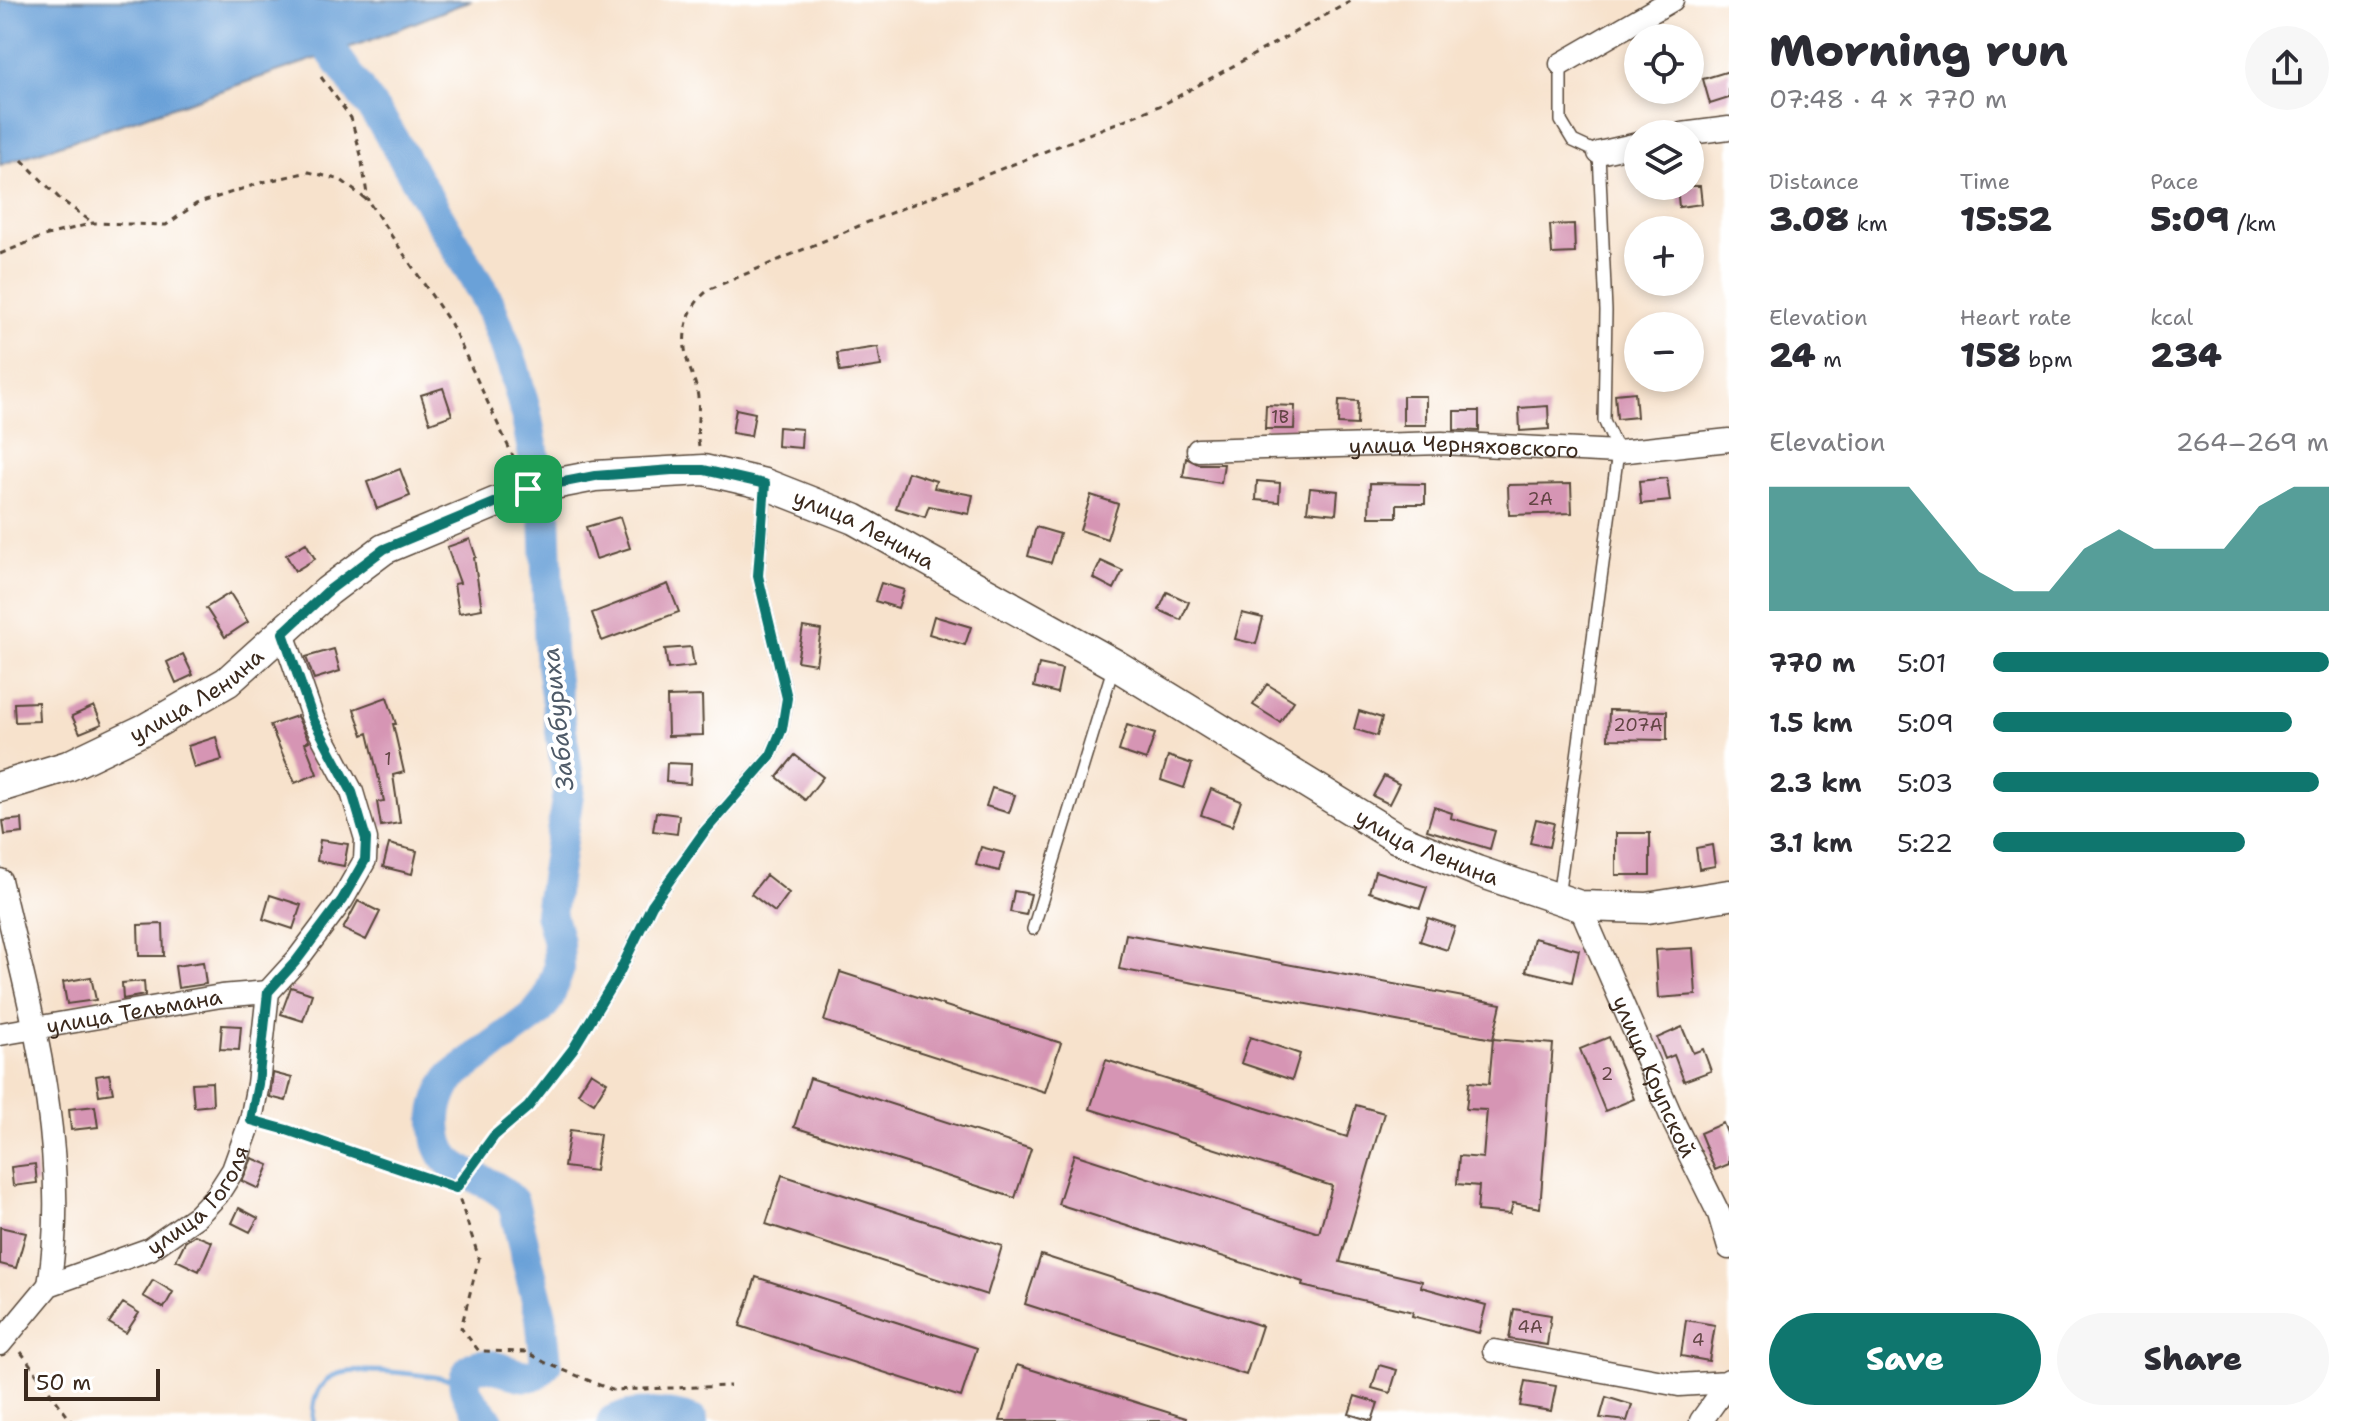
<!DOCTYPE html>
<meta charset="utf-8">
<style>
body{margin:0;font-family:"Shantell Sans",sans-serif;background:#f7f7f7;color:#2b2b33;height:100vh;display:flex;flex-direction:column;font-size:30px;white-space:nowrap}
*{box-sizing:border-box;margin:0}
p{font-size:26px;color:#7c7c81}
.icon{flex:none;width:44px;height:44px;fill:none;stroke:currentColor;stroke-width:2;stroke-linecap:round;stroke-linejoin:round}
.map{position:relative;flex:1;overflow:hidden}
.details{display:flex;flex-direction:column;background:#fff;width:640px}
.details>*{flex:none}
.fabs{position:absolute;left:1624px;top:24px;display:grid;gap:16px}
.fabs a{display:grid;place-items:center;width:80px;height:80px;border-radius:50%;background:#fff;box-shadow:0 4px 12px #0003;font-size:40px}
.scale{position:absolute;left:24px;bottom:20px;width:136px;box-sizing:border-box;padding-left:8px;border:4px solid #3b2a1e;border-top:0;font-size:22px;line-height:28px;white-space:nowrap;color:#3b2a1e;-webkit-text-stroke:6px #fff;paint-order:stroke}
.pin{position:absolute;display:grid;place-items:center;width:68px;height:68px;color:#fff;margin:-34px;border-radius:16px;box-shadow:0 4px 12px #0006}
.round{display:grid;place-items:center;flex:none;width:84px;height:84px;border-radius:42px;background:#f7f7f7}
.headline{display:flex;align-items:center;justify-content:space-between;height:136px;padding:0 40px}
h1{font-size:44px;font-weight:800;line-height:60px}
.stats{display:grid;grid-template-columns:repeat(3,1fr);gap:12px;height:136px;padding:8px 40px}
.stats div{display:grid;align-content:center}
.stats b{font-size:34px;font-weight:800}
.stats small{font-size:22px;font-weight:400}
.stats p{font-size:22px}
.chart{height:224px;padding:16px 40px}
.chart p{display:flex;justify-content:space-between}
.chart svg{width:100%;height:144px;margin-top:8px;fill:#0f766e;opacity:.7}
.cta{display:flex;gap:16px;margin-top:auto;padding:16px 40px}
.cta a{flex:1;height:92px;border-radius:48px;background:#0f766e;color:#fff;font-size:32px;font-weight:800;line-height:92px;text-align:center}
.cta a+a{background:#f7f7f7;color:#2b2b33}
ul{padding:0 40px;list-style:none;font-size:26px}
li{display:grid;grid-template-columns:128px 96px 1fr;align-items:center;height:60px}
li i{height:20px;border-radius:10px;background:#0f766e}
main{display:flex;flex:1;min-height:0}
.map>svg:first-child{display:block}
.water{fill:#6ba1d8;stroke:#53667b;stroke-width:2}
.lines{fill:none;stroke-linecap:round;stroke-linejoin:round}
.stream{stroke:#6ba1d8;stroke-width:5}
.river{stroke:#6ba1d8;stroke-width:32}
.building{fill:#d695b4}
.lane-casing{stroke:#574638;stroke-width:14}
.street-casing{stroke:#574638;stroke-width:25}
.secondary-casing{stroke:#574638;stroke-width:33}
.path{stroke:#574638;stroke-width:3;stroke-dasharray:6 6;stroke-linecap:butt}
.lane{stroke:#fff;stroke-width:11}
.street{stroke:#fff;stroke-width:22}
.secondary{stroke:#fff;stroke-width:30}
.route-casing{stroke:#fff;stroke-width:16}
.route{stroke:#0f766e;stroke-width:10}
.labels{text-anchor:middle;dominant-baseline:central;stroke-width:8;stroke-linejoin:round;paint-order:stroke}
.number-label{font-size:18px;fill:#624544}
.street-label{font-size:22px;fill:#3b2a1e;stroke:#fff}
.water-label{font-size:24px;font-style:italic;fill:#4e5a68;stroke:#fff}
</style>
<main>
<div class="map">
<svg width="1729" height="1421" viewBox="0 0 1729 1421">
<rect width="100%" height="100%" fill="#fff"/>
<filter id="ink" filterUnits="userSpaceOnUse"><feTurbulence type="fractalNoise" baseFrequency=".0125" numOctaves="2"/><feDisplacementMap in="SourceGraphic" scale="16" xChannelSelector="R" yChannelSelector="G"/><feConvolveMatrix kernelMatrix="1 2 1 2 8 2 1 2 1" color-interpolation-filters="sRGB"/></filter>
<filter id="wash" filterUnits="userSpaceOnUse"><feTurbulence type="fractalNoise" baseFrequency=".006" numOctaves="4" result="noise"/><feDisplacementMap in="SourceGraphic" scale="32" xChannelSelector="R" yChannelSelector="G"/><feGaussianBlur stdDeviation="1.8" result="paint"/><feColorMatrix in="noise" values="0 0 0 0 0 0 0 0 0 0 0 0 0 0 0 0 0 1.4 0 .05"/><feComposite in="paint" operator="in"/></filter>
<g filter="url(#wash)">
<rect width="100%" height="100%" fill="#f7e2cc"/>
<path class="water" d="M0 0H472L371 40 0 165Z"/>
<g class="lines">
<path class="stream" d="M313 1421C313 1404 315 1388 331 1377 352 1363 439 1377 466 1382"/>
<path class="river" d="M295 0 385 126 488 301 513 366 526 414 545 513 550 652 569 787 550 913 558 942 559 968 548 999 536 1014 452 1076C442 1090 435 1106 436 1123 437 1182 483 1168 513 1202L541 1316 546 1363C531 1389 506 1367 487 1365 480 1365 474 1365 469 1371 455 1389 478 1408 488 1421
M613 1421C636 1411 669 1413 692 1421"/>
</g>
<g id="blocks">
<path class="building" d="M1729 71V98L1710 104 1703 79Z
M1677 186H1700L1702 204 1679 207Z
M1574 224 1575 253 1552 254 1550 225Z
M878 347 881 366 840 372 837 353Z
M443 388 452 415 430 423 421 395Z
M1635 392 1637 417 1617 419 1615 394Z
M1403 396H1426V425H1403Z
M1339 400 1358 401 1357 425 1338 424Z
M1266 405 1295 406 1294 429H1265Z
M1548 406 1549 429 1520 431 1519 408Z
M736 409 755 413 751 436 732 433Z
M1454 411H1479V431L1454 430Z
M778 427 802 429 801 448 777 446Z
M1186 458 1198 464H1224L1221 483 1183 477Z
M400 469 410 496 377 509 367 482Z
M908 472 936 481 934 488 973 495 969 514 929 506 925 517 896 508Z
M1667 478 1670 501 1641 504 1639 481Z
M1257 481 1280 483 1279 502 1256 500Z
M1370 483 1425 484V504H1397V517H1369Z
M1571 484 1572 513 1509 515 1508 485Z
M1310 488 1338 491 1336 514 1307 511Z
M1091 495 1118 504 1107 539 1080 530Z
M620 517 630 548 596 559 586 527Z
M1036 527 1060 534 1051 563 1028 556Z
M470 539 476 557 474 558 482 609 459 613 454 584 460 583 447 547Z
M306 543 315 559 295 571 286 555Z
M1101 561 1123 571 1114 589 1093 578Z
M881 583 904 590 898 608 875 601Z
M668 584 679 612 602 641 592 613Z
M1167 592 1189 602 1181 620 1159 610Z
M230 593 248 622 225 637 206 608Z
M1242 613 1263 618 1256 644 1235 639Z
M934 616 971 627 965 645 929 634Z
M803 627 821 630 816 664 797 661Z
M691 647 694 666 668 669 665 649Z
M334 649 340 671 314 679 306 657Z
M183 654 193 675 176 683 167 662Z
M1039 664 1062 669 1057 693 1034 687Z
M1267 684 1294 701 1280 722 1253 705Z
M702 696 703 735 668 736 667 697Z
M387 697 396 724H393L404 772 393 775 400 823 381 826 377 802 384 801 368 733 363 735 354 709Z
M38 702 39 721 15 722 14 703Z
M94 706 102 724 80 733 72 716Z
M1609 710 1667 711V740L1608 739Z
M1359 711 1382 718 1377 736 1354 729Z
M297 716 309 741 305 743 317 774 295 783 270 725Z
M1127 725 1155 734 1146 760 1119 751Z
M216 737 222 760 194 768 188 746Z
M795 755 823 777 805 800 777 777Z
M1168 756 1192 764 1184 788 1161 780Z
M667 763 691 764 690 784 666 782Z
M1384 776 1399 784 1389 804 1373 796Z
M992 788 1015 795 1009 813 986 806Z
M1211 789 1241 801 1232 826 1201 815Z
M1434 807 1452 813 1451 818 1495 831 1490 849 1427 830Z
M656 812 679 815 677 834 653 831Z
M22 819 23 833 5 835 3 821Z
M1536 819 1554 823 1549 847 1530 843Z
M1616 833H1650V875H1616Z
M320 840 348 844 344 866 317 861Z
M389 844 417 851 412 874 383 867Z
M1712 845 1715 866 1699 869 1696 848Z
M981 847 1004 853 999 871 976 865Z
M1375 871 1427 887 1420 908 1369 892Z
M766 875 789 893 775 912 751 894Z
M1014 891 1031 894 1026 915 1010 912Z
M270 895 301 905 293 929 263 919Z
M358 901 380 912 366 940 343 929Z
M1428 918 1455 927 1447 950 1420 941Z
M163 924 164 956H139L138 925Z
M1126 934 1501 1004 1493 1039 1119 969Z
M1534 938 1579 950 1572 982 1526 971Z
M1693 948 1696 995 1658 998 1655 950Z
M203 962 206 984 178 988 175 966Z
M840 972 1061 1043 1045 1092 824 1021Z
M91 977 96 1000 67 1004 63 982Z
M144 981 145 995 123 999 122 983Z
M291 987 312 994 303 1021 281 1014Z
M222 1025 241 1026 239 1050 220 1049Z
M1682 1027 1693 1053 1703 1049 1711 1071 1684 1081 1674 1055 1665 1059 1657 1038Z
M1250 1037 1300 1054 1292 1080 1241 1063Z
M1609 1037 1634 1099 1605 1111 1580 1049Z
M1493 1039 1553 1044 1540 1208 1513 1203 1510 1214 1477 1211 1479 1186 1457 1184 1459 1156 1483 1158 1487 1110 1466 1109 1469 1082 1489 1084Z
M1106 1060 1347 1137 1356 1105 1384 1113 1340 1262 1422 1281 1421 1287 1486 1305 1479 1333 1412 1316 1413 1312 1302 1286 1303 1282 1058 1204 1074 1154 1319 1233 1332 1186 1090 1109Z
M591 1072 607 1082 594 1103 578 1093Z
M273 1073 292 1078 286 1101 270 1097Z
M109 1074 113 1093 99 1095 96 1076Z
M810 1078 1031 1149 1015 1198 794 1127Z
M212 1082 213 1105 194 1107 192 1083Z
M95 1106 98 1127 71 1130 69 1109Z
M1723 1123 1729 1138V1164L1715 1170 1700 1133Z
M570 1130 600 1134 595 1171 564 1167Z
M252 1158 269 1165 259 1189 242 1181Z
M35 1164 37 1183 13 1186 11 1167Z
M782 1175 1002 1246 987 1295 766 1224Z
M239 1208 258 1218 250 1232 232 1223Z
M0 1227 26 1233 16 1268 0 1264Z
M195 1235 212 1242 199 1271 176 1260 185 1242Z
M1041 1255 1262 1326 1246 1375 1025 1304Z
M756 1277 977 1348 961 1397 740 1326Z
M153 1280 173 1292 164 1308 143 1296Z
M123 1303 139 1313 126 1333 109 1323Z
M1514 1309 1551 1315 1547 1345 1509 1339Z
M1686 1320 1715 1325 1709 1361 1681 1356Z
M1017 1365 1186 1418V1421H1000Z
M1379 1365 1397 1370 1390 1393 1372 1388Z
M1525 1381 1556 1386 1551 1411 1520 1406Z
M1355 1396 1378 1403 1372 1421 1349 1414Z
M1606 1397 1632 1405 1627 1421 1600 1418Z"/>
</g>
</g>
<g filter="url(#ink)">
<use href="#blocks" fill-opacity="0" stroke="#574638" stroke-width="2"/>
<g class="lines">
<g class="lane-casing">
<path id="lane" d="M1558 898 1618 452 1604 420 1606 311 1599 153 1573 141 1561 121V64
M1033 929 1114 665
M573 1049 619 973 652 905 704 832 771 755 782 729 787 698 758 576 765 488"/>
</g>
<g class="street-casing">
<g id="street">
<path d="M1561 64 1672 0"/>
<path d="M1682 134 1729 128"/>
<path d="M1599 153 1638 144"/>
<path id="s1" d="M1198 450 1442 443 1618 452 1729 440"/>
<path d="M0 880C31 1011 71 1150 49 1285"/>
<path id="s2" d="M1580 906 1675 1125 1719 1214 1729 1248"/>
<path id="s3" d="M0 1034 221 996 268 992"/>
<path id="s4" d="M0 1344 49 1285 150 1249 197 1216 217 1195 233 1170 251 1120 258 1084 268 992 297 960 342 900 365 860 366 839 352 792 313 719 283 633"/>
<path d="M1494 1351 1679 1385 1728 1382 1729 1380"/>
<path d="M1701 1421 1729 1382"/>
</g>
</g>
<g class="secondary-casing">
<g id="secondary">
<path id="s5" d="M0 787 68 766 147 728 227 682 328 591 384 549 528 489 595 476 704 470 765 484 854 519 1114 664 1397 838 1477 871 1580 906 1647 908 1729 895"/>
</g>
</g>
<path class="path" d="M321 77 351 118 361 155 368 201
M22 160 60 199 93 223
M0 254 44 236 93 223 166 225 196 204 263 182 309 172 341 180 368 201 451 324 518 467
M699 446C695 428 701 409 697 391 695 379 688 367 686 355 681 330 689 304 710 289L873 220 1164 104 1353 0
M269 1125 456 1188 494 1136 528 1107 565 1058
M456 1188 479 1258 461 1328 479 1351 527 1352 546 1363 612 1390 730 1386
M21 1352 71 1421"/>
<use href="#lane" class="lane"/>
<use href="#street" class="street"/>
<use href="#secondary" class="secondary"/>
</g>
</g>
<g class="lines" filter="url(#ink)">
<g class="route-casing">
<path id="route" d="M672 470H704L765 484 758 576 787 698 782 729 771 755 704 832 652 905 619 973 573 1049 528 1107 494 1136 456 1188 287 1130 251 1120 258 1084 268 992 297 960 342 900 365 860 366 839 352 792 313 719 283 633 328 591 384 549 528 489 595 476Z"/>
</g>
<use href="#route" class="route"/>
</g>
<g class="labels">
<g class="number-label">
<text x="1280" y="417">1В</text>
<text x="1540" y="499">2А</text>
<text x="1638" y="725">207А</text>
<text x="388" y="759">1</text>
<text x="1607" y="1074">2</text>
<text x="1530" y="1327">4А</text>
<text x="1698" y="1340">4</text>
</g>
<g class="street-label">
<text stroke="none"><textPath href="#s1" startOffset="266">улица Черняховского</textPath></text>
<text stroke="none"><textPath href="#s5" startOffset="962">улица Ленина</textPath></text>
<text stroke="none"><textPath href="#s5" startOffset="218">улица Ленина</textPath></text>
<text stroke="none"><textPath href="#s5" startOffset="1610">улица Ленина</textPath></text>
<text stroke="none"><textPath href="#s3" startOffset="136">улица Тельмана</textPath></text>
<text stroke="none"><textPath href="#s2" startOffset="186">улица Крупской</textPath></text>
<text stroke="none"><textPath href="#s4" startOffset="254">улица Гоголя</textPath></text>
</g>
<g class="water-label">
<text transform="translate(558 719) rotate(-96)">Забабуриха</text>
</g>
</g>
</svg>
<div class="fabs">
<a><svg class="icon" aria-label="locate" viewBox="0 0 24 24"><circle cx="12" cy="12" r="6"/><path d="M12 2v4M12 18v4M2 12h4M18 12h4"/></svg></a>
<a><svg class="icon" aria-label="layers" viewBox="0 0 24 24"><path d="M12 4l9 5-9 5-9-5zM3 14l9 5 9-5"/></svg></a>
<a>+</a>
<a>−</a>
</div>
<div class="scale">50 m</div>
<div class="pin" style="left:528px;top:489px;background:#1e9e55"><svg class="icon" aria-label="arrive" viewBox="0 0 24 24"><path d="M6 21V4h12l-3 4 3 4H6"/></svg></div>
</div>
<section class="details">
<div class="headline"><div><h1>Morning run</h1><p>07:48 · 4 × 770 m</p></div><a class="round"><svg class="icon" aria-label="share" viewBox="0 0 24 24"><path d="M12 15V3M7 8l5-5 5 5M5 13v7h14v-7"/></svg></a></div>
<div class="stats">
<div><p>Distance</p><b>3.08<small> km</small></b></div>
<div><p>Time</p><b>15:52</b></div>
<div><p>Pace</p><b>5:09<small> /km</small></b></div>
</div>
<div class="stats">
<div><p>Elevation</p><b>24<small> m</small></b></div>
<div><p>Heart rate</p><b>158<small> bpm</small></b></div>
<div><p>kcal</p><b>234</b></div>
</div>
<div class="chart"><p><span>Elevation</span>264–269 m</p>
<svg viewBox="0 0 160 44" preserveAspectRatio="none"><path d="M0 44V6L10 6L20 6L30 6L40 6L50 19L60 32L70 38L80 38L90 25L100 19L110 25L120 25L130 25L140 12L150 6L160 6V44z"/></svg>
</div>
<ul>
<li><b>770 m</b>5:01<i style="width:100%"></i></li>
<li><b>1.5 km</b>5:09<i style="width:89%"></i></li>
<li><b>2.3 km</b>5:03<i style="width:97%"></i></li>
<li><b>3.1 km</b>5:22<i style="width:75%"></i></li>
</ul>
<div class="cta"><a>Save</a><a>Share</a></div>
</section>
</main>
